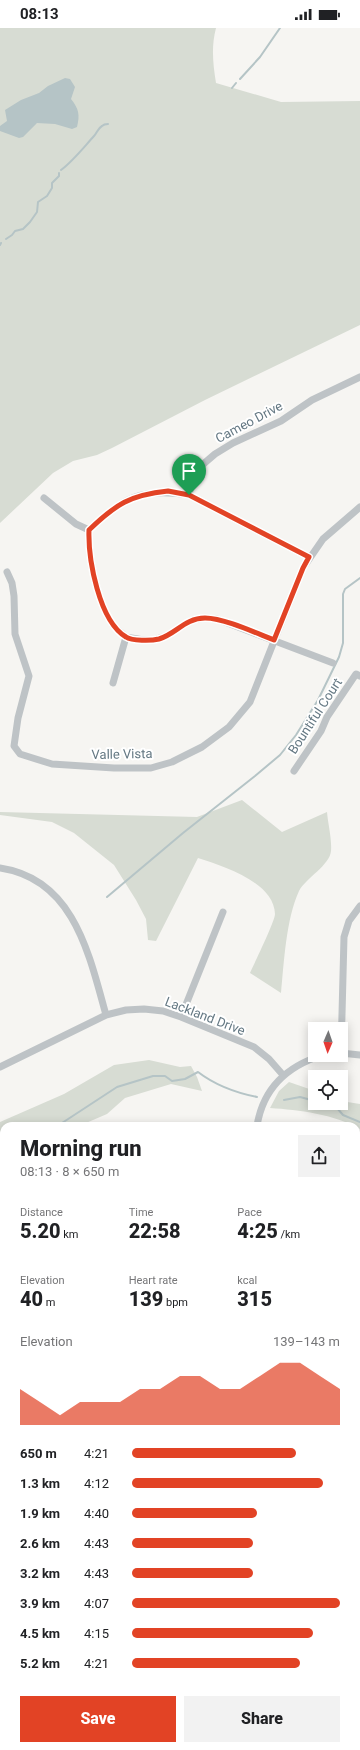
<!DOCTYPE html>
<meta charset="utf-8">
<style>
body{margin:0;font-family:Roboto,sans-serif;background:#f2f2f2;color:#202124;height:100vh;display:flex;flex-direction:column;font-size:15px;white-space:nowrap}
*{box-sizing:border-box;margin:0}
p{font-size:13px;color:#757577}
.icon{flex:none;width:22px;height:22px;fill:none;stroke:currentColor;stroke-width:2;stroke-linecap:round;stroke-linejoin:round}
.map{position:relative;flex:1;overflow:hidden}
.drawer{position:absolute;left:0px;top:1094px;width:360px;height:628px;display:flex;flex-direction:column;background:#fff;border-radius:12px 12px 0 0;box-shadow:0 2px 10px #0003}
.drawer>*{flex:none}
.needle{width:26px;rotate:182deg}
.fabs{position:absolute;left:308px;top:994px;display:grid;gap:8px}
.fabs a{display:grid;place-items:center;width:40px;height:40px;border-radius:0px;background:#fff;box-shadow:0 2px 10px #0003;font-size:20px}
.pin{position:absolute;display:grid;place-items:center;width:34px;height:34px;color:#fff;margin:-41px -17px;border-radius:50% 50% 50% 0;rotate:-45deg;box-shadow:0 0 4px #0007}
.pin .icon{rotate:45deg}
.round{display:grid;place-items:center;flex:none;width:42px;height:42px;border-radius:0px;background:#f2f2f2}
.summary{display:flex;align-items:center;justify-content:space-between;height:68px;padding:0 20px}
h1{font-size:22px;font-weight:800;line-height:30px}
.metrics{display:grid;grid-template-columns:repeat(3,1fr);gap:6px;height:68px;padding:4px 20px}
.metrics div{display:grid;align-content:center}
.metrics b{font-size:20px;font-weight:800}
.metrics small{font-size:11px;font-weight:400}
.metrics p{font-size:11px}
.chart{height:112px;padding:8px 20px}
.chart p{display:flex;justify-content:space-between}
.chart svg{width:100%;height:72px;margin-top:4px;fill:#e24325;opacity:.7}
.button{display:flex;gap:8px;margin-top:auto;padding:8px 20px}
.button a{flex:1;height:46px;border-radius:0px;background:#e24325;color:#fff;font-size:16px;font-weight:800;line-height:46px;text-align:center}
.button a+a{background:#f2f2f2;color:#202124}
ul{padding:0 20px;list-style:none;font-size:13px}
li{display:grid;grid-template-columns:64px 48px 1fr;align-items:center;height:30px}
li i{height:10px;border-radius:5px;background:#e24325}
.status{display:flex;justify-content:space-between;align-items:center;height:28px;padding:0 20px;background:#fff;direction:ltr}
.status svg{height:11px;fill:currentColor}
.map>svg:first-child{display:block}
.green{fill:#d7dcd3}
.water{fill:#b5c4c6}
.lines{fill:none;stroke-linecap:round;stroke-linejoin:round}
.stream{stroke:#b5c4c6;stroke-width:2}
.street{stroke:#bec3c6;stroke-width:7}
.route-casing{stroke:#fff;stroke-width:8}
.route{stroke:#e24325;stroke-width:5}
.labels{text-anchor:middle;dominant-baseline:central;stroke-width:4;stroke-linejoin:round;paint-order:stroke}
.street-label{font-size:13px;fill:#647883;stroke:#fff}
</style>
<div class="status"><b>08:13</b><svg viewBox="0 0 49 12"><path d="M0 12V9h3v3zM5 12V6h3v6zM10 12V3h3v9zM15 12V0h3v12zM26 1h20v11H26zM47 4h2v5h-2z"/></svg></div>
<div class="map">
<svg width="360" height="1722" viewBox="0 0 360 1722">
<rect width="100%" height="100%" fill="#f6f5f2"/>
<path class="green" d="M0 0H216C211 19 213 36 216 55L281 74 360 73V297L205 372 112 420 97 427 73 433 53 445 0 495Z
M242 772 282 804 327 784C328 796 332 811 331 823 330 837 306 850 299 863 286 891 284 935 281 965L250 945C254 936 275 893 275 886 274 854 223 838 198 830L156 913 148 912 146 891 136 872 114 837 74 805 52 794 0 787V784L197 789Z
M149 1032 180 1039 191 1038 197 1049 202 1063 171 1056 125 1070 107 1086 86 1095 74 1098H4V1132L0 1134V1094L64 1066 114 1037Z
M289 1054 315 1063V1075H341V1073L360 1076V1101C334 1086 299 1082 270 1080L279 1063Z
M0 1353 4 1354V1565H0Z
M356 1530 360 1533V1722H0V1660L4 1656V1718H356Z"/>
<path class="water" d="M65 50 70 51 75 59 71 71C79 81 80 87 77 99L72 101 55 96 37 95 23 109 19 110 0 103V98L7 93 5 82 21 72 39 65 48 58Z"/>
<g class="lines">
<path class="stream" d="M240 51 260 29 280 0
M232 60 236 55
M61 142C73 133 84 119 94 108 97 105 98 100 102 98 104 96 105 96 108 96
M6 211 12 207 15 203 23 201 30 194 37 184 38 174 47 168 52 160V155L59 148V145
M0 217 1 215
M107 869 183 805 255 748 280 727 296 707 318 672 339 629 343 615V566L345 561 360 550
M284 1072 300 1069 315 1073
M326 1075 337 1080 343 1087 360 1094
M51 1098 62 1095 117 1059 153 1048H165L172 1053 185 1051 198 1044C215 1057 237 1065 257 1069
M0 1115 4 1113"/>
<path class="street" d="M189 467 193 448 201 438 215 426 233 415 281 393 312 372 360 349
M44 470 76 496 89 502
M89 502C123 470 141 459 189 467L309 529
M89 502C88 529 97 574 113 597 116 601 122 605 126 609
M7 544 12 555 14 568 15 606 29 648 18 690 14 718 20 726 52 736 114 740H151L172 734 202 719 229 699 250 674 303 540 323 511 360 479
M113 655 126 609C137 611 147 614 157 611 183 605 181 586 217 591L333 635
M294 743 321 703 327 689 356 646 360 648
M0 840C74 851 89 926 106 987
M181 989 223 884
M341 1025 344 909 349 893 360 878
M341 1025 360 1027
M0 1039 106 987 126 982 144 981 163 983 181 989 254 1019 269 1031 283 1047
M257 1098C263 1060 287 1038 323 1027
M356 1154 360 1158
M356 1257 360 1253
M356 1401 360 1406"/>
</g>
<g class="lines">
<g class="route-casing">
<path id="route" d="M168 463 189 467 309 529 303 540 274 612C256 605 224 590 205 590 185 590 176 606 159 611 151 613 132 613 126 609 99 593 88 531 89 502 116 476 130 467 168 463Z"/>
</g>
<use href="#route" class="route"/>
</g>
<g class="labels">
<g class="street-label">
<text transform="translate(249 394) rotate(-28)">Cameo Drive</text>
<text transform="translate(315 688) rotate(-57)">Bountiful Court</text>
<text transform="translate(122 726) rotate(-1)">Valle Vista</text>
<text transform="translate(205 988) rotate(21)">Lackland Drive</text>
</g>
</g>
</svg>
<div class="fabs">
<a><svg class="needle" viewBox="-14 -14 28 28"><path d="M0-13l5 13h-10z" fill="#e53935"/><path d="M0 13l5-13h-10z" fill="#757577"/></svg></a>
<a><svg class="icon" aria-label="locate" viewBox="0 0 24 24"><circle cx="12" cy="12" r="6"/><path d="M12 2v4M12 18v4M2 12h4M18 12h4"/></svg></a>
</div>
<div class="pin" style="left:189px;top:467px;background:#1e9e55"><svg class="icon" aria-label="arrive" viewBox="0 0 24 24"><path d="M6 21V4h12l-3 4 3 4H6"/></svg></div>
<section class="drawer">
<div class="summary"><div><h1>Morning run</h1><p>08:13 · 8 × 650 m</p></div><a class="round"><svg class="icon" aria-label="share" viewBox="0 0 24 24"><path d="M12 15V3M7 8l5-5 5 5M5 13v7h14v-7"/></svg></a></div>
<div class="metrics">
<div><p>Distance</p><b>5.20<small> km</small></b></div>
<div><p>Time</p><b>22:58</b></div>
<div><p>Pace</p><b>4:25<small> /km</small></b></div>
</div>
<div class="metrics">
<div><p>Elevation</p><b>40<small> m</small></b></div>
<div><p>Heart rate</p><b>139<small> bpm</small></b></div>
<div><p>kcal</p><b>315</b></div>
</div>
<div class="chart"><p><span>Elevation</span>139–143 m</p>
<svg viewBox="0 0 160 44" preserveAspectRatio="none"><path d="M0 44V22L10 30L20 38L30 30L40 30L50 30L60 22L70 22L80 14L90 14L100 22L110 22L120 14L130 6L140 6L150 14L160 22V44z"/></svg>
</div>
<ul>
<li><b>650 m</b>4:21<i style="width:79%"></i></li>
<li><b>1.3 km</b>4:12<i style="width:92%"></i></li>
<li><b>1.9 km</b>4:40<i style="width:60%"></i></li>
<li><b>2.6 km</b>4:43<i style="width:58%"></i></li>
<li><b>3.2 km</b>4:43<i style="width:58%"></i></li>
<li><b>3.9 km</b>4:07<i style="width:100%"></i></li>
<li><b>4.5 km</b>4:15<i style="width:87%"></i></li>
<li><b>5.2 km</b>4:21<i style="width:81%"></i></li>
</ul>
<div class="button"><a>Save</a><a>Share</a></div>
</section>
</div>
